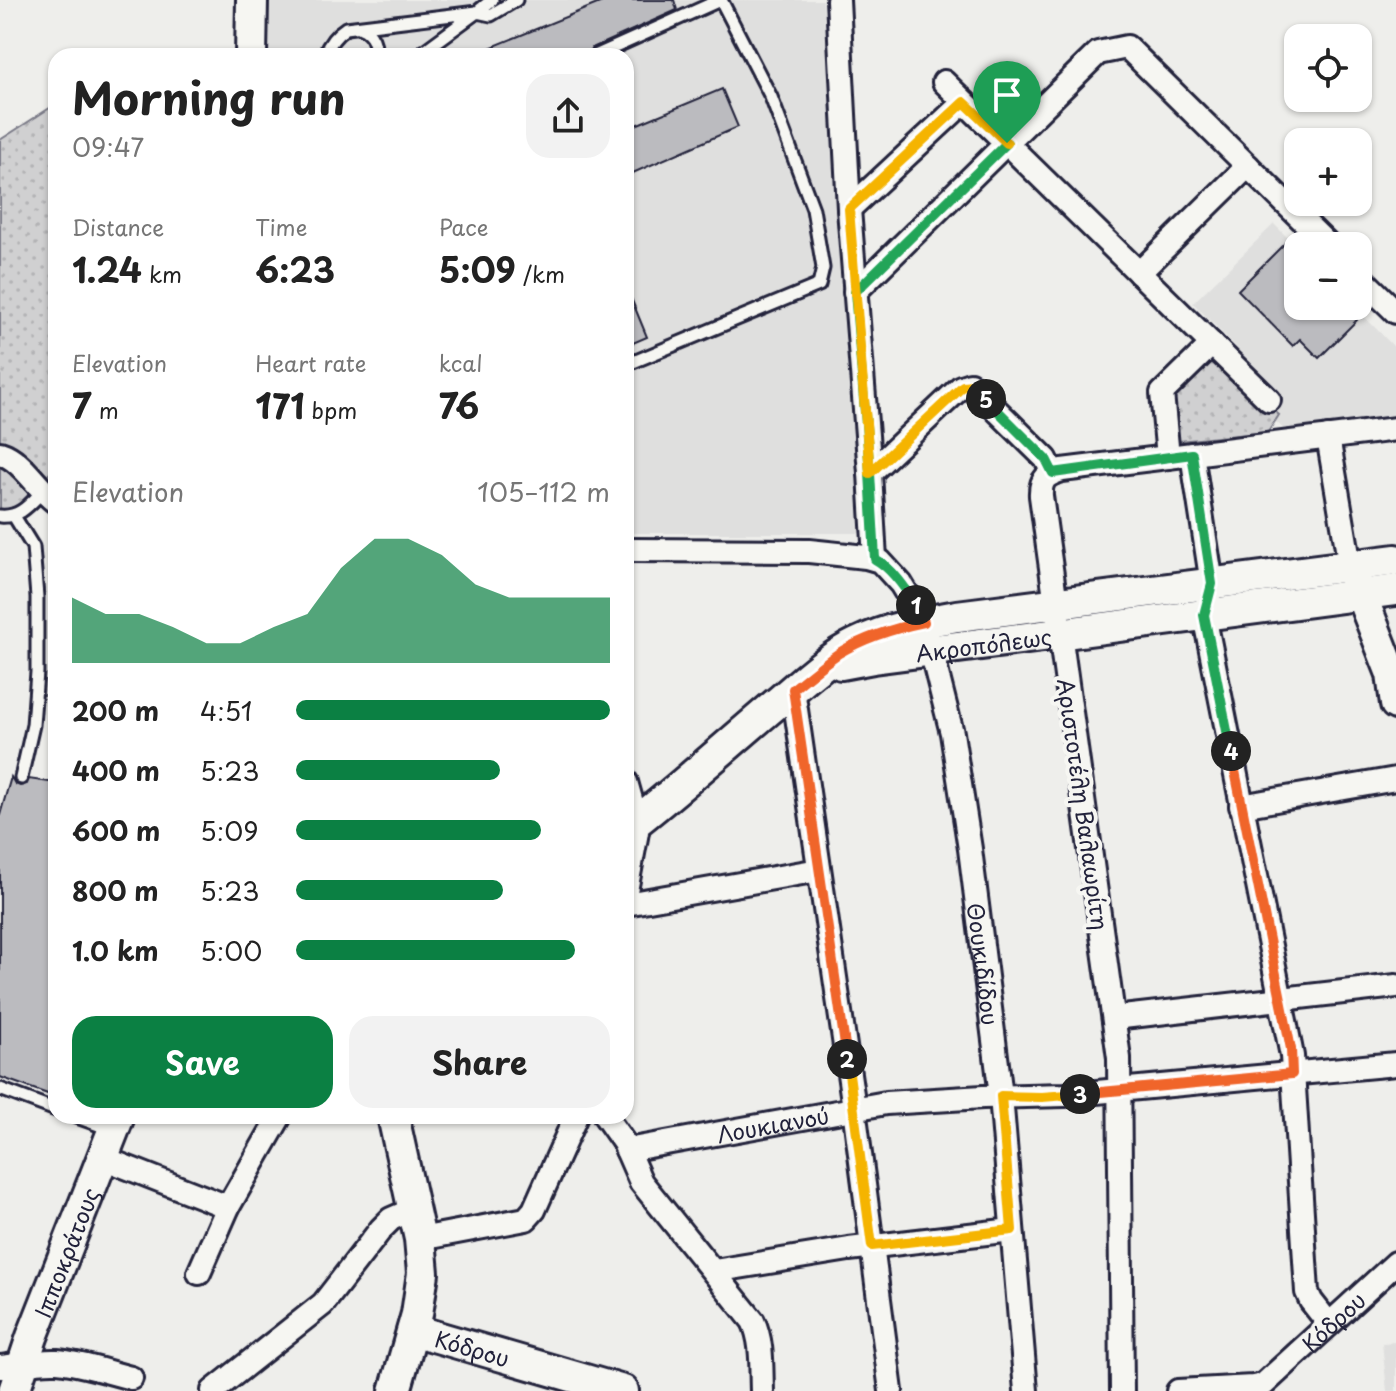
<!DOCTYPE html>
<meta charset="utf-8">
<style>
body{margin:0;font-family:"Playpen Sans",sans-serif;background:#f2f2f2;color:#222;height:100vh;display:flex;flex-direction:column;font-size:30px;white-space:nowrap}
*{box-sizing:border-box;margin:0}
p{font-size:26px;color:#767676}
.icon{flex:none;width:44px;height:44px;fill:none;stroke:currentColor;stroke-width:2;stroke-linecap:round;stroke-linejoin:round}
.map{position:relative;flex:1;overflow:hidden}
.sheet{position:absolute;left:48px;top:48px;width:586px;height:1076px;display:flex;flex-direction:column;background:#fff;border-radius:24px;box-shadow:0 2px 6px #0004}
.sheet>*{flex:none}
.controls{position:absolute;left:1284px;top:24px;display:grid;gap:16px}
.controls a{display:grid;place-items:center;width:88px;height:88px;border-radius:16px;background:#fff;box-shadow:0 2px 6px #0004;font-size:40px}
.pin{position:absolute;display:grid;place-items:center;width:68px;height:68px;color:#fff;margin:-82px -34px;border-radius:50% 50% 50% 0;rotate:-45deg;box-shadow:0 0 8px #0007}
.pin .icon{rotate:45deg}
.km{position:absolute;width:40px;height:40px;margin:-20px;border-radius:50%;background:#222;color:#fff;font-size:22px;line-height:40px;text-align:center}
.round{display:grid;place-items:center;flex:none;width:84px;height:84px;border-radius:24px;background:#f2f2f2}
.headline{display:flex;align-items:center;justify-content:space-between;height:136px;padding:0 24px}
h1{font-size:44px;font-weight:700;line-height:60px}
.stats{display:grid;grid-template-columns:repeat(3,1fr);gap:12px;height:136px;padding:8px 24px}
.stats div{display:grid;align-content:center}
.stats b{font-size:34px;font-weight:700}
.stats small{font-size:22px;font-weight:400}
.stats p{font-size:22px}
.chart{height:224px;padding:16px 24px}
.chart p{display:flex;justify-content:space-between}
.chart svg{width:100%;height:144px;margin-top:8px;fill:#0b8043;opacity:.7}
.button{display:flex;gap:16px;margin-top:auto;padding:16px 24px}
.button a{flex:1;height:92px;border-radius:24px;background:#0b8043;color:#fff;font-size:32px;font-weight:700;line-height:92px;text-align:center}
.button a+a{background:#f2f2f2;color:#222}
ul{padding:0 24px;list-style:none;font-size:26px}
li{display:grid;grid-template-columns:128px 96px 1fr;align-items:center;height:60px}
li i{height:20px;border-radius:10px;background:#0b8043}
.map>svg:first-child{display:block}
.built{fill:#dfdfde}
.park{fill:url(#park-dots);stroke:#797986;stroke-width:2}
.building{fill:#bbbbbf;stroke:#22223b;stroke-width:2}
.lines{fill:none;stroke-linecap:round;stroke-linejoin:round}
.lane-casing{stroke:#22223b;stroke-width:17}
.street-casing{stroke:#22223b;stroke-width:28}
.secondary-casing{stroke:#22223b;stroke-width:36}
.lane{stroke:#f6f6f2;stroke-width:11}
.street{stroke:#f6f6f2;stroke-width:22}
.secondary{stroke:#f6f6f2;stroke-width:30}
.split-1-casing{stroke:#fff;stroke-width:16}
.split-2-casing{stroke:#fff;stroke-width:16}
.split-3-casing{stroke:#fff;stroke-width:16}
.split-4-casing{stroke:#fff;stroke-width:16}
.split-5-casing{stroke:#fff;stroke-width:16}
.split-6-casing{stroke:#fff;stroke-width:16}
.split-1{stroke:#22a559;stroke-width:10}
.split-2{stroke:#f0652b;stroke-width:10}
.split-3{stroke:#f5b400;stroke-width:10}
.split-4{stroke:#f0652b;stroke-width:10}
.split-5{stroke:#22a559;stroke-width:10}
.split-6{stroke:#f5b400;stroke-width:10}
.labels{text-anchor:middle;dominant-baseline:central;stroke-width:8;stroke-linejoin:round;paint-order:stroke}
.street-label{font-size:22px;fill:#22223b;stroke:#f6f6f2}
</style>
<div class="map">
<svg width="1396" height="1391" viewBox="0 0 1396 1391">
<defs>
<pattern id="park-dots" width="8" height="8" patternUnits="userSpaceOnUse" patternTransform="scale(2)"><rect width="8" height="8" fill="#d0d0d1"/><path d="M2 2h.1M6 6h.1" fill="none" stroke="#b2b2b4" stroke-width="1.8" stroke-linecap="round"/></pattern>
</defs>
<rect width="100%" height="100%" fill="#eeeeeb"/>
<filter id="ink" filterUnits="userSpaceOnUse"><feTurbulence type="fractalNoise" baseFrequency=".0125" numOctaves="2"/><feDisplacementMap in="SourceGraphic" scale="16" xChannelSelector="R" yChannelSelector="G"/><feConvolveMatrix kernelMatrix="1 2 1 2 8 2 1 2 1" color-interpolation-filters="sRGB"/></filter>
<g filter="url(#ink)">
<path class="built" d="M261 0H823L863 533H626V56H261Z
M1274 224 1298 248V306H1354L1396 349V416L1285 430 1265 412 1282 394 1193 303Z
M1396 1342V1391H1387L1382 1343Z"/>
<path class="park" d="M56 104V467L15 508 0 511V140Z
M1212 355 1279 415 1268 432 1179 441 1172 393Z"/>
<path class="building" d="M607 0H674L677 10 592 48 586 56H470Z
M722 89 738 127 626 176V129Z
M1287 241 1298 253V306H1343L1357 320 1319 358 1300 339 1293 346 1238 290Z
M626 286 647 337 626 346Z
M11 777 15 784 20 786 27 784 29 779 56 783V1097L0 1077V815Z"/>
<g class="lines">
<g class="lane-casing">
<path id="lane" d="M361 28C372 32 378 45 373 56
M324 56C329 43 335 35 346 28L477 12 492 0
M417 56 477 12 491 15 516 0
M595 56 720 0
M626 365 819 285 823 268 813 209 771 97 721 0
M0 516C20 518 30 504 43 491
M14 516 33 547 37 597V672L33 725 21 778
M0 1089 56 1110
M74 1116 113 1130"/>
</g>
<g class="street-casing">
<g id="street">
<path d="M838 0 849 209 870 473 875 559"/>
<path d="M944 82 1269 400"/>
<path d="M849 209 964 102"/>
<path d="M1139 273 1248 166"/>
<path d="M1358 275 1396 312"/>
<path d="M855 292 1098 53 1127 47 1329 246"/>
<path d="M1328 437 1350 566"/>
<path d="M0 453C23 460 36 488 56 502"/>
<path d="M1192 454 1212 584 1204 615 1292 1056 1307 1292 1311 1301 1329 1324"/>
<path d="M1168 457 1162 393 1212 344"/>
<path d="M870 473 961 387 970 384 1046 459 1053 473"/>
<path id="s1" d="M626 550 809 551 866 557 880 561 901 584 924 622 952 733 970 849 1001 1096 1026 1391"/>
<path d="M793 689 854 1108 891 1391"/>
<path d="M626 782 635 814 637 832 626 891"/>
<path d="M1241 806 1396 779"/>
<path d="M626 904 819 870"/>
<path d="M1114 1018 1396 986"/>
<path d="M605 1116 624 1143 641 1182 753 1321C763 1342 761 1368 762 1391"/>
<path id="s2" d="M627 1150 886 1103 983 1097 1065 1095 1396 1064"/>
<path d="M103 1158 228 1207"/>
<path d="M420 1239 526 1219 534 1210 576 1116"/>
<path d="M714 1271 849 1249 1012 1230"/>
<path d="M199 1273 228 1207 280 1116"/>
<path d="M0 1367C19 1365 38 1360 57 1361 82 1363 107 1372 131 1378"/>
<path d="M213 1391 323 1304 381 1229 391 1219 414 1209"/>
<path d="M1122 1391 1119 1058 1041 496C1040 479 1047 474 1062 470L1396 429"/>
<path id="s3" d="M1178 1391 1253 1387 1263 1385 1396 1263"/>
</g>
</g>
<g class="secondary-casing">
<g id="secondary">
<path d="M251 56 252 0"/>
<path d="M1354 577 1392 674 1396 704"/>
<path id="s4" d="M841 664 873 658 1396 590"/>
<path d="M626 830C678 790 727 745 777 703 802 682 827 658 856 644 888 628 922 622 957 616L1396 560"/>
<path d="M393 1116 420 1239 423 1273 417 1314 395 1391"/>
<path id="s5" d="M413 1330 623 1391"/>
<path id="s6" d="M14 1391 32 1337 119 1116"/>
</g>
</g>
<use href="#lane" class="lane"/>
<use href="#street" class="street"/>
<use href="#secondary" class="secondary"/>
</g>
</g>
<g class="lines" filter="url(#ink)">
<g class="split-1-casing">
<path id="split-1" d="M916 605C906 589 892 568 875 559L870 473 855 292 1007 143"/>
</g>
<g class="split-2-casing">
<path id="split-2" d="M847 1059 793 689C808 677 823 664 839 653 865 637 895 628 924 622L916 605"/>
</g>
<g class="split-3-casing">
<path id="split-3" d="M847 1059 872 1246 1012 1230 1001 1096 1042 1097 1080 1094"/>
</g>
<g class="split-4-casing">
<path id="split-4" d="M1080 1094 1292 1074 1291 1049 1231 751"/>
</g>
<g class="split-5-casing">
<path id="split-5" d="M986 399 1046 459 1053 473 1192 454 1212 584 1204 615 1231 751"/>
</g>
<g class="split-6-casing">
<path id="split-6" d="M986 399 972 385 963 386 870 473 849 209 964 102 1007 143"/>
</g>
<use href="#split-1" class="split-1"/>
<use href="#split-2" class="split-2"/>
<use href="#split-3" class="split-3"/>
<use href="#split-4" class="split-4"/>
<use href="#split-5" class="split-5"/>
<use href="#split-6" class="split-6"/>
</g>
<g class="labels">
<g class="street-label">
<text stroke="none"><textPath href="#s4" startOffset="144">Ακροπόλεως</textPath></text>
<text transform="translate(1084 804) rotate(82)">Αριστοτέλη Βαλαωρίτη</text>
<text stroke="none"><textPath href="#s1" startOffset="678">Θουκιδίδου</textPath></text>
<text stroke="none"><textPath href="#s2" startOffset="148">Λουκιανού</textPath></text>
<text stroke="none"><textPath href="#s6" startOffset="148">Ιπποκράτους</textPath></text>
<text stroke="none"><textPath href="#s3" startOffset="180">Κόδρου</textPath></text>
<text stroke="none"><textPath href="#s5" startOffset="62">Κόδρου</textPath></text>
</g>
</g>
</svg>
<div class="controls">
<a><svg class="icon" aria-label="locate" viewBox="0 0 24 24"><circle cx="12" cy="12" r="6"/><path d="M12 2v4M12 18v4M2 12h4M18 12h4"/></svg></a>
<a>+</a>
<a>−</a>
</div>
<div class="pin" style="left:1007px;top:143px;background:#1e9e55"><svg class="icon" aria-label="arrive" viewBox="0 0 24 24"><path d="M6 21V4h12l-3 4 3 4H6"/></svg></div>
<b class="km" style="left:916px;top:605px">1</b>
<b class="km" style="left:847px;top:1059px">2</b>
<b class="km" style="left:1080px;top:1094px">3</b>
<b class="km" style="left:1231px;top:751px">4</b>
<b class="km" style="left:986px;top:399px">5</b>
<section class="sheet">
<div class="headline"><div><h1>Morning run</h1><p>09:47</p></div><a class="round"><svg class="icon" aria-label="share" viewBox="0 0 24 24"><path d="M12 15V3M7 8l5-5 5 5M5 13v7h14v-7"/></svg></a></div>
<div class="stats">
<div><p>Distance</p><b>1.24<small> km</small></b></div>
<div><p>Time</p><b>6:23</b></div>
<div><p>Pace</p><b>5:09<small> /km</small></b></div>
</div>
<div class="stats">
<div><p>Elevation</p><b>7<small> m</small></b></div>
<div><p>Heart rate</p><b>171<small> bpm</small></b></div>
<div><p>kcal</p><b>76</b></div>
</div>
<div class="chart"><p><span>Elevation</span>105–112 m</p>
<svg viewBox="0 0 160 44" preserveAspectRatio="none"><path d="M0 44V24L10 29L20 29L30 33L40 38L50 38L60 33L70 29L80 15L90 6L100 6L110 11L120 20L130 24L140 24L150 24L160 24V44z"/></svg>
</div>
<ul>
<li><b>200 m</b>4:51<i style="width:100%"></i></li>
<li><b>400 m</b>5:23<i style="width:65%"></i></li>
<li><b>600 m</b>5:09<i style="width:78%"></i></li>
<li><b>800 m</b>5:23<i style="width:66%"></i></li>
<li><b>1.0 km</b>5:00<i style="width:89%"></i></li>
</ul>
<div class="button"><a>Save</a><a>Share</a></div>
</section>
</div>
